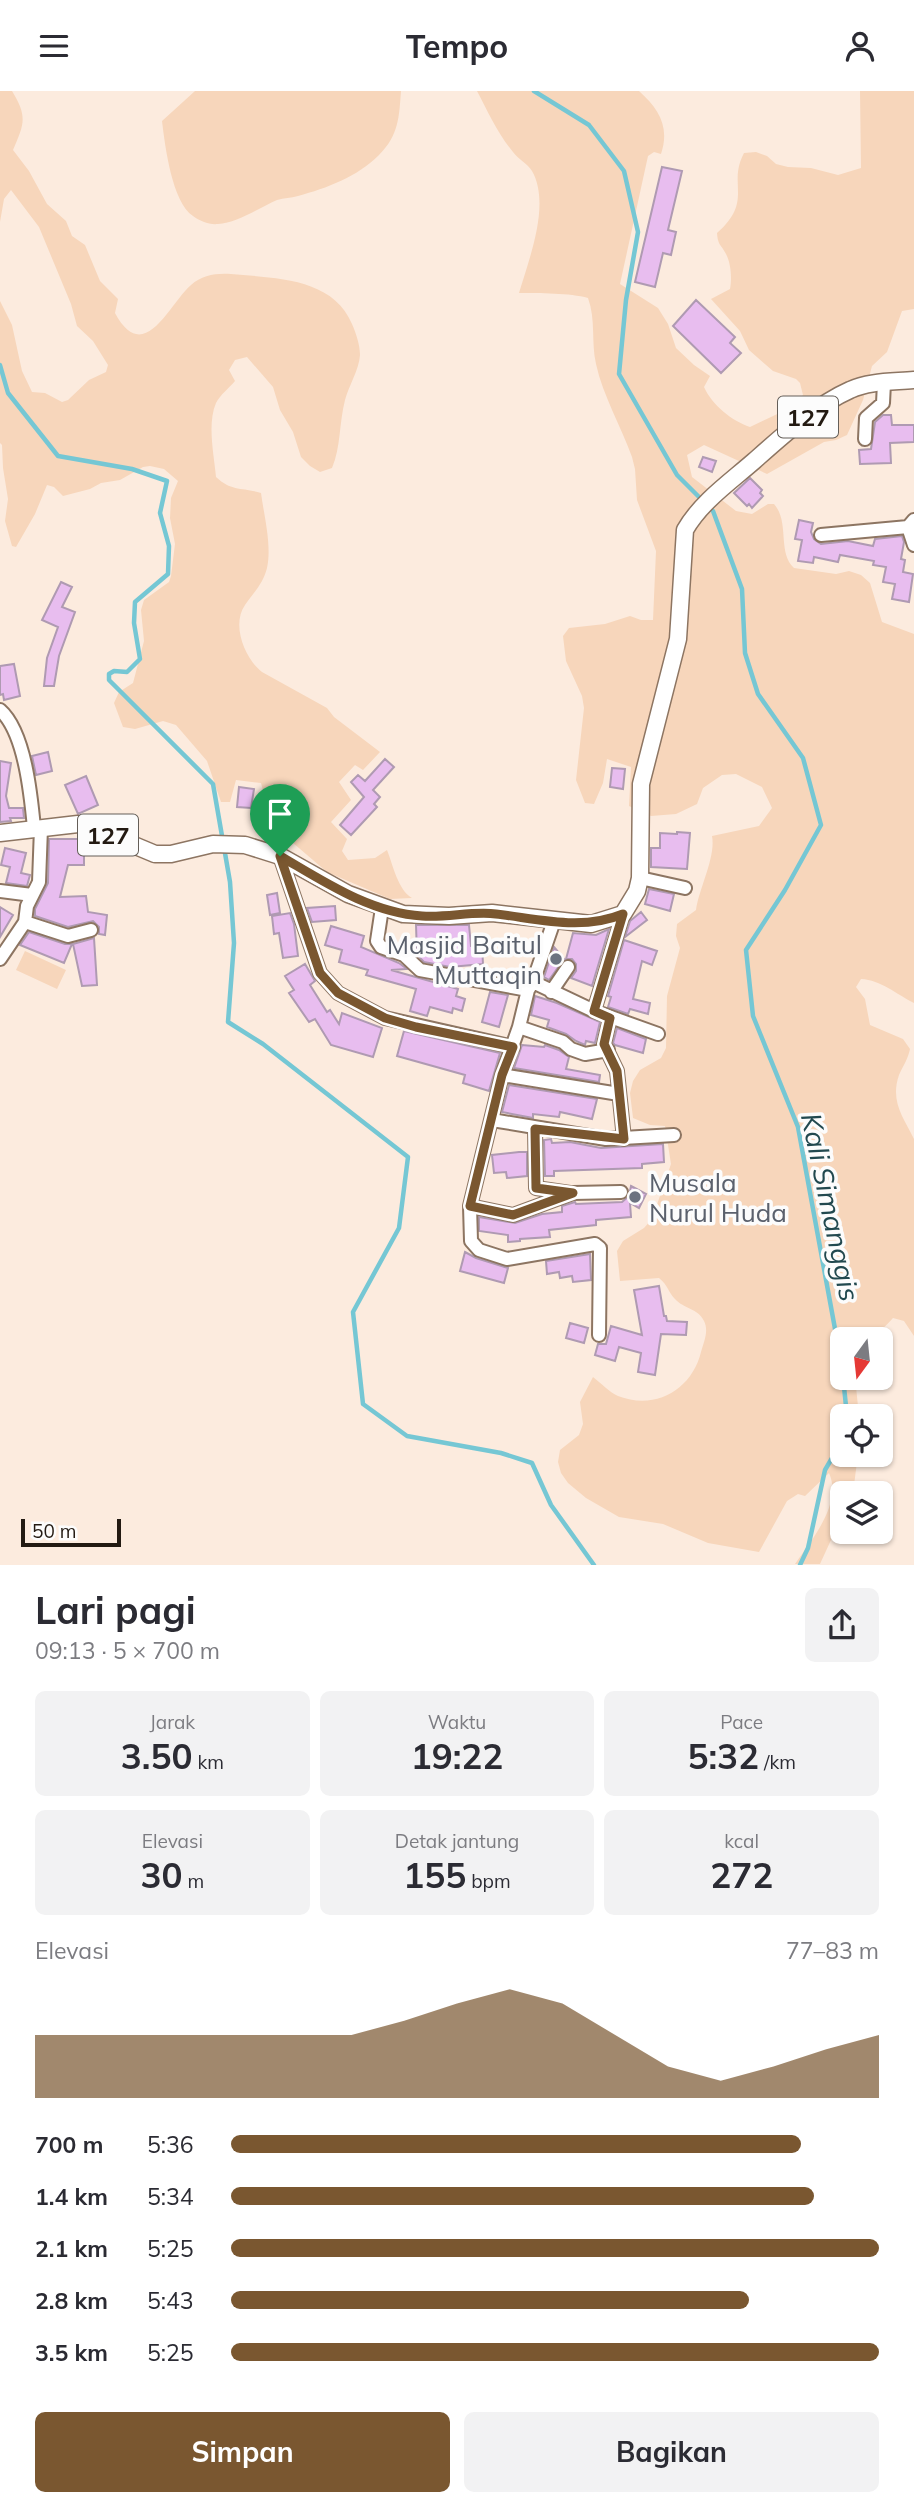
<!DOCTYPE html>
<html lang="id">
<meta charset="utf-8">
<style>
body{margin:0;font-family:Mulish,sans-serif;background:#f2f2f3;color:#2b2b33;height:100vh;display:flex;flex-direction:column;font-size:26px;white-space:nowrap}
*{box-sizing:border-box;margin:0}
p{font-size:23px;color:#7c7c81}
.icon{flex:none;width:38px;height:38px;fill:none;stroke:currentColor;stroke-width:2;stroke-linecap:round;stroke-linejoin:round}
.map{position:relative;height:1474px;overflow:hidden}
.details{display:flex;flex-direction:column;background:#fff;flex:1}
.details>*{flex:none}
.needle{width:46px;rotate:195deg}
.tools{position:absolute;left:830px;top:1236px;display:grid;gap:14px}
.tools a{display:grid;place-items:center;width:63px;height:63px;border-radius:10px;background:#fff;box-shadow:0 2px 5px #0004;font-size:35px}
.scale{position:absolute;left:21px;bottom:18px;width:100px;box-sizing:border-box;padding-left:7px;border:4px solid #231a12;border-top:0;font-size:19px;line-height:24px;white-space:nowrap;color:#231a12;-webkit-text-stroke:5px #fcfcfc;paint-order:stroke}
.pin{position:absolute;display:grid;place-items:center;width:60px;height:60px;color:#fff;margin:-72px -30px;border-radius:50% 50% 50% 0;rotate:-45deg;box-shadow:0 0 7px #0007}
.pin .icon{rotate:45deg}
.round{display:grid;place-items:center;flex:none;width:74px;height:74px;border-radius:10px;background:#f2f2f3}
.summary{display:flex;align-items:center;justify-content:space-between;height:119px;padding:0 35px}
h1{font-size:38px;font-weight:700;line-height:52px}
.figures{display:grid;grid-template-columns:repeat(3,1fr);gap:10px;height:119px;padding:7px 35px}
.figures div{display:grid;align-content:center;border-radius:10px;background:#f2f2f3;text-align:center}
.figures b{font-size:35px;font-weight:700}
.figures small{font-size:19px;font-weight:400}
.figures p{font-size:19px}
.chart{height:196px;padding:14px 35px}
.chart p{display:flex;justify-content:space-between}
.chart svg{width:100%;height:126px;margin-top:7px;fill:#7a5730;opacity:.7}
.primary-button{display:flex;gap:14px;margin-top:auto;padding:14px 35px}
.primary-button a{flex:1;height:80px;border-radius:10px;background:#7a5730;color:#fff;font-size:28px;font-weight:700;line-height:80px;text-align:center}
.primary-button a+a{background:#f2f2f3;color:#2b2b33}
ul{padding:0 35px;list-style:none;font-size:23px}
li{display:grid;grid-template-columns:112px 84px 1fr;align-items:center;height:52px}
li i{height:18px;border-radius:9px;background:#7a5730}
header{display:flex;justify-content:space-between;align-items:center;height:91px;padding:0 35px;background:#fff;font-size:32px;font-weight:700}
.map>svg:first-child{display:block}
.green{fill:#f7d6bb}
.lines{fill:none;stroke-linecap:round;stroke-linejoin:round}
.stream{stroke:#75c7d4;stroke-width:4.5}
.building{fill:#e8bdef;stroke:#af9ab2;stroke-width:2}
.minor-casing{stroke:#8d7562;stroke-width:16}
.major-casing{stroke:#8d7562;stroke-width:19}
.minor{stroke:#fff;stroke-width:12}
.major{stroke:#fff;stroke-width:16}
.route-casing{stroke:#fff;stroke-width:14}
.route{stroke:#7a5730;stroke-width:9}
.worship-dot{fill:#6b7280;stroke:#fcfcfc;stroke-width:2.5}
.labels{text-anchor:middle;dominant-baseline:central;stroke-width:7;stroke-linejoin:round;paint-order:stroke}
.shield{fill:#fcfcfc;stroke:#645e58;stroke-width:2}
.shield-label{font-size:24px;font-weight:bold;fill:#231a12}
.worship-label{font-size:26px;fill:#5b616d;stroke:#fcfcfc;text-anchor:end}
.water-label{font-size:28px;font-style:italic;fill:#22494f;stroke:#fcfcfc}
</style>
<header><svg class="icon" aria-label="menu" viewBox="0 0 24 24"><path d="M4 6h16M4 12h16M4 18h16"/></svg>Tempo<svg class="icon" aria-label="person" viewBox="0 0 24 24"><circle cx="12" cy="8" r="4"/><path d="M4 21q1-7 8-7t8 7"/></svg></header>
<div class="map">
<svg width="914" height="1474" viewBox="0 0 914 1474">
<rect width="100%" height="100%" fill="#fcebde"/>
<path class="green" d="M0 0H12C28 26 24 33 13 59L29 80 47 113 66 130 72 145 85 154 100 190 118 208 115 222C144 276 169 213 191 194 202 184 216 182 231 183 273 187 333 186 352 233 356 242 360 254 360 264 359 279 349 294 345 309 339 332 341 356 332 377L320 381 310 375 301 366 293 341 280 319 273 296 247 266 235 269 229 279 235 290C229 297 220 304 216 312 207 333 214 364 216 386 232 401 242 396 261 402 264 425 272 454 267 477 263 493 254 501 245 514 231 534 245 568 262 581L327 617 334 626 380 661 363 679 355 674 339 691 351 709 331 731 347 748 342 760 348 769 375 767 387 759C393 774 398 799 412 807L390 808 327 781 293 752 267 724 268 718 261 692 236 689 230 711H221L207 670 176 634 163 630 135 638 123 636 114 612 119 601 133 592 144 550 141 519 144 509 169 491 171 485 175 453 170 427 171 407 178 390 164 378 150 375 143 376 120 389 101 392 90 398 63 405 54 396 47 394 35 423 16 456 12 455 5 430 8 408 3 377 2 354 0 352V210L12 234 22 280 32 301 45 302 62 311 68 309 89 289 106 281 108 274 93 250 77 235 71 213 39 136 11 99 4 108 0 131Z
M195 0H401C399 26 399 44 379 64 357 86 327 97 298 105 291 107 284 107 277 109 259 117 237 132 218 133 209 134 200 130 193 125 172 111 165 55 162 30Z
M477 0H639C659 18 670 36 661 63L654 61 648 65 620 193 658 217 668 233 676 257 694 274 710 285 704 296C712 314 732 330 750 336L790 317 803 304 800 292 796 288 773 280 749 259 740 240 711 208 730 198C732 188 731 172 726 163 721 153 718 155 717 142 754 109 727 94 744 62L756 61 767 65 776 73 788 76 811 77 838 84 861 77 860 0H914V218L902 220 887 261 872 275 863 309 847 344 836 349 824 351 767 383 704 354 687 364 692 386 736 420 752 423 768 413H774C790 431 777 461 794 477L836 483 849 480 861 484 870 492 882 531 914 543V912C896 903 881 889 861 888L856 896 865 908 870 934 903 948 910 958C908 968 903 975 899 984 890 1010 903 1026 914 1048V1245L904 1230 893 1227C877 1246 865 1248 842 1248V1286H855L859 1325H842V1363H858L853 1402H842V1425L820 1473H795C811 1450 843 1412 829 1382L805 1405 798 1403 787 1410 759 1461 708 1452 663 1433 619 1426 586 1407 568 1392 561 1382 558 1371 560 1359 579 1344 583 1333 580 1311 593 1286C601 1292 609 1301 618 1305 656 1320 692 1298 701 1261 704 1250 709 1240 704 1230 698 1217 684 1218 675 1208 668 1201 668 1194 659 1187L620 1190 617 1160 623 1150 644 1137 652 1128 671 1073 665 1035 650 1034 633 1027 630 1002 633 990 640 979 661 967 666 957 667 905 680 857 676 845 677 833 696 819C699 797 716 766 712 745L759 735 772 717 762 696 736 683 722 684 703 697 697 713 676 723 651 725 629 715 631 676 607 668 603 692 594 713 585 712 576 689 584 617 582 605 566 570 563 545 569 537 605 533 630 525 641 529H653L656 460 637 409 635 378 632 366C621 335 603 305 596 273 591 251 596 229 588 207 570 202 539 202 519 202 529 168 551 113 532 80 528 73 518 68 513 61 498 43 488 21 477 0Z
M25 860 66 879 57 898 16 879Z"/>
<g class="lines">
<path class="stream" d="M534 0 589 34 624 80 638 141 626 209 619 283 677 384 703 410
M0 274 8 302 58 365 132 378 167 390 160 422 169 455 168 483 135 511 134 532 140 568 127 581 114 580 109 583V589L213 693 230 791 234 852 228 931 263 953 408 1066 399 1137 353 1221 363 1313 407 1345 501 1362 532 1372 551 1414 594 1474
M709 416 713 420 742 498 745 562 758 603 803 667 821 734 785 799 746 859 753 925 798 1036 842 1276
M843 1286 847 1325
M800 1474 808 1457 825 1379 842 1350"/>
</g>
<path class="building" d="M662 76 682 80 668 139 676 141 671 164 663 162 655 196 635 191Z
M696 209 735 246 730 252 741 262 721 282 673 235Z
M883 324H891L892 334H914V351L890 352 891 372 860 373 859 359 871 358 875 331Z
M703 366 716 370 712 381 699 376Z
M750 387 762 399 760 402 763 405 752 417 749 413 747 415 734 402Z
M799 429 813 432 811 441 814 448 821 453 848 450 873 455 875 448 902 445 904 451 901 468 905 469 903 481 913 483 909 511 892 508 895 493 883 491 886 476 873 474 874 470 840 464 838 471 814 466 813 472 798 470 802 449 795 448Z
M61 491 72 496 62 516 75 521 59 565 54 595H44L47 567 58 536 42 529Z
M14 573 20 605 4 609 3 603 0 604V575Z
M48 661 52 680 36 684 32 665Z
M385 668 394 676 373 699 380 706 374 713 377 716 351 744 340 734 364 706 351 691 358 684 365 690Z
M0 670 11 672 6 705 9 717H23L24 727H10L11 730 0 731Z
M612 677 625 678 623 698 610 696Z
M86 685 98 714 78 723 65 694Z
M239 696 254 698 251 717 237 716Z
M677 741 690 742 687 778 651 776V757H660V742L677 743Z
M49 748H84V774H68L60 806 86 805 88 821 107 824 105 844 99 843V836L93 830 68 836 35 825V818L48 792Z
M5 757 26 762 21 782 30 784 27 795 6 792 10 776 1 774Z
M649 798 674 803 670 820 645 813Z
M277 802 280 822 270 824 267 804Z
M335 815 336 829 312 831 307 817Z
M0 816 13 824 0 846Z
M641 821 647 829 625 846 630 830Z
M290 822 294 833 298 865 283 867 279 842 274 843 272 825Z
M416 834H469L471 855 482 854 483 873 450 876 424 871 417 864Z
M331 835 364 845 361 856 399 872 407 878 391 879 458 898 456 905 465 908 462 920 453 917 452 922 430 916 427 925 410 920 416 898 366 884 368 879 339 871 342 859 325 854Z
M609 838 592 895 571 887 576 880V873L572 868H566L573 842 596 844Z
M29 841 65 853H72L64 872 20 854Z
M94 847 97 894 82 895 73 853Z
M624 849 657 860 652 874 642 870 633 908 650 912 648 923 630 918 628 923 608 916 611 906 608 905Z
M554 856 564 868 549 889 544 886Z
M305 873 315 890 310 894 327 921 330 919 339 933 342 922 382 937 373 966 331 954 315 928 309 931 289 902 294 899 285 885Z
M490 901 508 904 499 936 482 931Z
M535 905 557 912 600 931 595 952 586 950 585 954 576 950 566 943 547 936 549 929 531 924Z
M617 937 646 948 643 962 615 954 613 952Z
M404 940 500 962 489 1000 463 992 465 984 397 965Z
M522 954 544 956 545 954 559 959 569 966 566 978 600 984 599 991 514 977Z
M509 994 597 1008 592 1028 560 1021 559 1026 533 1023V1027L502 1021Z
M551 1048 552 1052 570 1051 601 1057 663 1053 664 1071 642 1073V1077L554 1080V1085H545L544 1049Z
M519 1061H527V1085L507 1087 506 1081 494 1082 492 1064Z
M631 1095 646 1103 639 1117 630 1112 631 1126 596 1129V1134L549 1139 550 1146 520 1148V1150L508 1151V1144L479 1140V1126L515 1132 542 1123 562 1121V1115L575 1111 576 1113 622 1111 629 1105Z
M465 1161 476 1167 508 1177 504 1192 460 1180Z
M590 1163 591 1189 573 1191 572 1185 560 1187 559 1181 547 1183 546 1170Z
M659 1195 664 1225H666L667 1230 687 1231 686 1244 661 1243 655 1284 638 1281 641 1262 619 1256 615 1270 595 1264 598 1253H606L611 1235 642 1244 634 1199Z
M570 1232 588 1237 584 1252 566 1247Z"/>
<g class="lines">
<g class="minor-casing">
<path id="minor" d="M865 348 866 327 883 312 884 292
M908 436 914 454
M821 444 908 436 914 429
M0 619C25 641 31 705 34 737
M280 765 320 882 338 902 385 927 513 956
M640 787 685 797
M0 800 32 804
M382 817 377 850 381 856 404 864 420 879 528 899
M554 830 533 891 528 899 519 936 502 984 470 1115 471 1150 479 1159 507 1168 595 1153 600 1157 599 1244
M25 831 68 845 91 839
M0 868 25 831 27 815 39 791 41 737
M533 891 594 920 658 943
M551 901 568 876
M594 920 623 823
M610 927 604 953 617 980 624 1048
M519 936 563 951 571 958 585 963 608 959
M502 984 619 1003
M492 1029 606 1048 674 1044
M535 1038 536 1097 570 1102
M470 1115 513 1124 573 1102 621 1101"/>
</g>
<g class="major-casing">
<path id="major" d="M0 742 78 733 88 735 155 763H171L213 753 245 754 280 765 348 803 403 823 449 825 492 822 591 833 623 823 637 800 640 787 641 693 678 548 685 439C701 411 730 391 754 370 781 346 816 314 850 299 869 290 893 291 914 289"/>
</g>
<use href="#minor" class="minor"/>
<use href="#major" class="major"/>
</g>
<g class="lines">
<g class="route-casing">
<path id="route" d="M280 765C323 790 370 822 422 825 447 827 472 820 496 823 539 828 582 840 623 823L594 920 610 927 604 953 617 980 624 1048 535 1038 536 1097 573 1102 513 1124 470 1115 502 984 513 956 416 936 385 927 338 902 320 882Z"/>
</g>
<use href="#route" class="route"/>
</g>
<g class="worship-dot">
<circle cx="556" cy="868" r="7"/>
<circle cx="635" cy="1106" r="7"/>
</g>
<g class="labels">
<g class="shield">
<rect x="778" y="305.5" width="60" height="41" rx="5"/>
<rect x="78" y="723.5" width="60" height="41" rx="5"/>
</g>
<g class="shield-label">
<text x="808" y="326">127</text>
<text x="108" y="744">127</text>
</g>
<g class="worship-label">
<text x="542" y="853">Masjid Baitul<tspan x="542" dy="30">Muttaqin</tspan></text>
<text x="649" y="1091" text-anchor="start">Musala<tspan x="649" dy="30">Nurul Huda</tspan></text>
</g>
<g class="water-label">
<text transform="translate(831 1116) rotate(78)">Kali Simanggis</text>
</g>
</g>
</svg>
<div class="tools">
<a><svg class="needle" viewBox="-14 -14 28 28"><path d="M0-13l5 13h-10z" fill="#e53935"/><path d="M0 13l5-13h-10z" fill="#7c7c81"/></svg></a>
<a><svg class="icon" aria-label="locate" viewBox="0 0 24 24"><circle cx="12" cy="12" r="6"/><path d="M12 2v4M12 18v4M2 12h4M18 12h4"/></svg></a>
<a><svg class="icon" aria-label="layers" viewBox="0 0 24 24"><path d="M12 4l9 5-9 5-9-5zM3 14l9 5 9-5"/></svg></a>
</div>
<div class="scale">50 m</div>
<div class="pin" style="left:280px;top:765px;background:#1e9e55"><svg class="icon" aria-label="arrive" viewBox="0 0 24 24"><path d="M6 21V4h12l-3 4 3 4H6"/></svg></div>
</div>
<section class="details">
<div class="summary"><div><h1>Lari pagi</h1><p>09:13 · 5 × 700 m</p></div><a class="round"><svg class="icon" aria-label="share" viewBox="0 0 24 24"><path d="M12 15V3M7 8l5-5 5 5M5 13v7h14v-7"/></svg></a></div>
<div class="figures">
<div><p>Jarak</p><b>3.50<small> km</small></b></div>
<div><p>Waktu</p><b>19:22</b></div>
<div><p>Pace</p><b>5:32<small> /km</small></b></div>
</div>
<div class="figures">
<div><p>Elevasi</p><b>30<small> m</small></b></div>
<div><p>Detak jantung</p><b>155<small> bpm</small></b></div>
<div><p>kcal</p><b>272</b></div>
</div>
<div class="chart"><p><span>Elevasi</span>77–83 m</p>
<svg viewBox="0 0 160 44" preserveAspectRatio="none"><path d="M0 44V22L10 22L20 22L30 22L40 22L50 22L60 22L70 17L80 11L90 6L100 11L110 22L120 33L130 38L140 33L150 27L160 22V44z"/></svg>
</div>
<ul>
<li><b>700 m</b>5:36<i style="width:88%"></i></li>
<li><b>1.4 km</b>5:34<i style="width:90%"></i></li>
<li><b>2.1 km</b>5:25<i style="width:100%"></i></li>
<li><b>2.8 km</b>5:43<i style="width:80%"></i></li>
<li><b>3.5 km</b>5:25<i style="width:100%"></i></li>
</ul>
<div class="primary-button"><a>Simpan</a><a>Bagikan</a></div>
</section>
